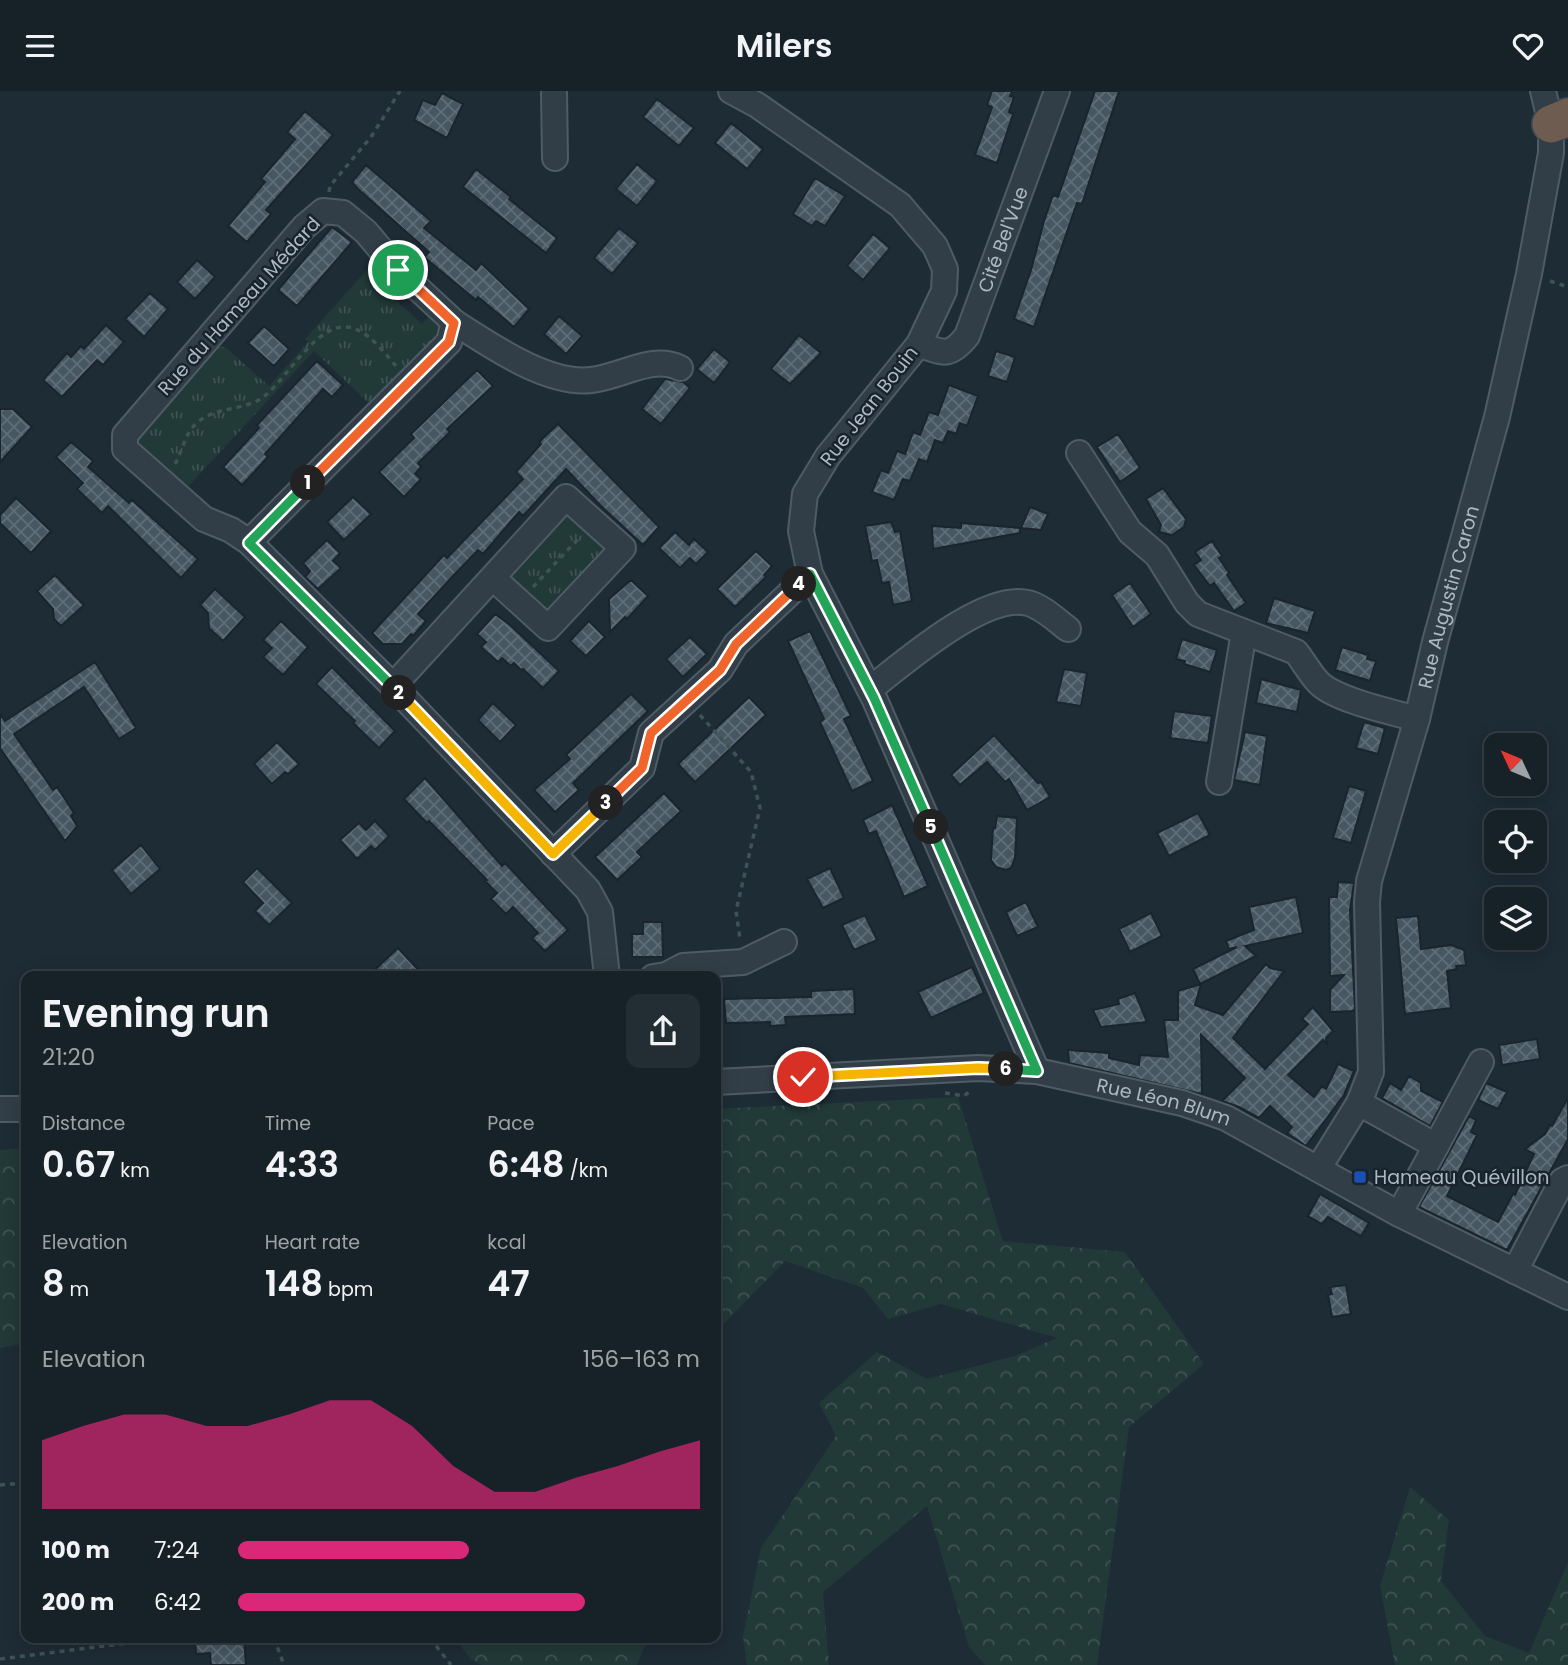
<!DOCTYPE html>
<meta charset="utf-8">
<style>
body{margin:0;font-family:Poppins,sans-serif;background:#232e34;color:#f1f3f6;height:100vh;display:flex;flex-direction:column;font-size:26px;white-space:nowrap}
*{box-sizing:border-box;margin:0}
p{font-size:23px;color:#9ea3a8}
.icon{flex:none;width:38px;height:38px;fill:none;stroke:currentColor;stroke-width:2;stroke-linecap:round;stroke-linejoin:round}
.map{position:relative;flex:1;overflow:hidden}
.sheet{position:absolute;left:21px;top:880px;width:700px;height:672px;display:flex;flex-direction:column;background:#162128;border-radius:14px;box-shadow:0 4px 18px #0003,0 0 0 2px #353e45}
.sheet>*{flex:none}
.needle{width:46px;rotate:314deg}
.controls{position:absolute;left:1484px;top:642px;display:grid;gap:14px}
.controls a{display:grid;place-items:center;width:63px;height:63px;border-radius:14px;background:#162128;box-shadow:0 4px 18px #0003,0 0 0 2px #353e45;font-size:35px}
.pin{position:absolute;display:grid;place-items:center;width:60px;height:60px;color:#fff;margin:-30px;border:4px solid #fff;border-radius:50%;box-shadow:0 2px 7px #0007}
.km{position:absolute;width:35px;height:35px;margin:-18px;border-radius:50%;background:#222;color:#fff;font-size:19px;line-height:35px;text-align:center}
.round{display:grid;place-items:center;flex:none;width:74px;height:74px;border-radius:14px;background:#232e34}
.overview{display:flex;align-items:center;justify-content:space-between;height:119px;padding:0 21px}
h1{font-size:38px;font-weight:600;line-height:52px}
.stats{display:grid;grid-template-columns:repeat(3,1fr);gap:10px;height:119px;padding:7px 21px}
.stats div{display:grid;align-content:center}
.stats b{font-size:35px;font-weight:600}
.stats small{font-size:19px;font-weight:400}
.stats p{font-size:19px}
.chart{height:196px;padding:14px 21px}
.chart p{display:flex;justify-content:space-between}
.chart svg{width:100%;height:126px;margin-top:7px;fill:#db2777;opacity:.7}
ul{padding:0 21px;list-style:none;font-size:23px}
li{display:grid;grid-template-columns:112px 84px 1fr;align-items:center;height:52px}
li i{height:18px;border-radius:9px;background:#db2777}
header{display:flex;justify-content:space-between;align-items:center;height:91px;padding:0 21px;background:#162128;font-size:32px;font-weight:600}
.map>svg:first-child{display:block}
.grass{fill:url(#grass-tufts)}
.forest{fill:url(#forest-crowns)}
.building{fill:url(#building-cross-hatch);stroke:#1a252d;stroke-width:2}
.lines{fill:none;stroke-linecap:round;stroke-linejoin:round}
.minor-casing{stroke:#4f5c65;stroke-width:28}
.highway-casing{stroke:#3d4951;stroke-width:40}
.path{stroke:#3e5453;stroke-width:3.5;stroke-dasharray:5 5;stroke-linecap:butt}
.minor{stroke:#323e47;stroke-width:24}
.highway{stroke:#6d5c4f;stroke-width:37}
.split-1-casing{stroke:#fff;stroke-width:14}
.split-2-casing{stroke:#fff;stroke-width:14}
.split-3-casing{stroke:#fff;stroke-width:14}
.split-4-casing{stroke:#fff;stroke-width:14}
.split-5-casing{stroke:#fff;stroke-width:14}
.split-6-casing{stroke:#fff;stroke-width:14}
.split-7-casing{stroke:#fff;stroke-width:14}
.split-1{stroke:#f0652b;stroke-width:9}
.split-2{stroke:#22a559;stroke-width:9}
.split-3{stroke:#f5b400;stroke-width:9}
.split-4{stroke:#f0652b;stroke-width:9}
.split-5{stroke:#22a559;stroke-width:9}
.split-6{stroke:#22a559;stroke-width:9}
.split-7{stroke:#f5b400;stroke-width:9}
.transit-dot{fill:#1a4fb4;stroke:#18232b;stroke-width:2.5}
.labels{text-anchor:middle;dominant-baseline:central;stroke-width:5;stroke-linejoin:round;paint-order:stroke}
.street-label{font-size:19px;fill:#acb9c4;stroke:#18232b}
.poi-label{font-size:19px;fill:#acb9c4;stroke:#18232b;text-anchor:start}
</style>
<header><svg class="icon" aria-label="menu" viewBox="0 0 24 24"><path d="M4 6h16M4 12h16M4 18h16"/></svg>Milers<svg class="icon" aria-label="heart" viewBox="0 0 24 24"><path d="M12 20l-8-8c-3-5 5-10 8-4 3-6 11-1 8 4z"/></svg></header>
<div class="map">
<svg width="1568" height="1574" viewBox="0 0 1568 1574">
<defs>
<pattern id="grass-tufts" width="24" height="20" patternUnits="userSpaceOnUse" patternTransform="scale(1.75)"><rect width="24" height="20" fill="#213937"/><path d="M3 7l-1-3M5 7V3M7 7l1-3M15 17l-1-3M17 17v-4M19 17l1-3" fill="none" stroke="#3f5452"/></pattern>
<pattern id="forest-crowns" width="20" height="18" patternUnits="userSpaceOnUse" patternTransform="scale(1.75)"><rect width="20" height="18" fill="#213937"/><path d="M2 6a3 3 0 1 1 6 0M12 15a3 3 0 1 1 6 0" fill="none" stroke="#3f5452"/></pattern>
<pattern id="building-cross-hatch" width="8" height="8" patternUnits="userSpaceOnUse" patternTransform="scale(1.75)"><rect width="8" height="8" fill="#465762"/><path d="M0 0l8 8M0 8l8-8" fill="none" stroke="#5e6d77"/></pattern>
</defs>
<rect width="100%" height="100%" fill="#1e2c36"/>
<path class="grass" d="M374 171 377 173 368 184 422 233 432 222 441 234 440 246 373 316 314 260 183 401 136 352 141 334 146 340 149 338 143 332 214 256H225L269 295 308 251 305 248Z
M567 422 605 453 604 460 551 515 544 519 512 496 509 483Z"/>
<path class="forest" d="M958 1006 1003 1150 1125 1161 1204 1273 1129 1336 1097 1574H985L969 1556 927 1415 823 1501 829 1574H747L743 1546 761 1457 836 1345 819 1312 877 1261 927 1288 1015 1265 1057 1247 941 1213 888 1228 863 1197 785 1170 716 1241V1018Z
M26 1057V1252L0 1257V1059Z
M1410 1396 1449 1429 1441 1490 1485 1545 1529 1562 1568 1471V1574H1395L1380 1495Z
M455 1547H648L637 1574H482L471 1569Z"/>
<path class="building" d="M992 0H1012L1010 5 1014 6 1009 21 1013 23 997 72 975 64 992 16 987 14Z
M1095 0H1119L1082 113 1077 112 1034 236 1014 228 1031 179 1044 130 1053 104 1058 106Z
M442 2 463 13 447 47 414 29 423 9 435 14Z
M657 8 694 37 679 55 643 26Z
M305 20 333 44 266 119 271 123 247 151 228 135 265 91 261 88 295 48 287 41Z
M731 32 763 58 747 78 715 52Z
M637 73 657 90 637 115 616 98Z
M366 74 431 130 424 137 476 179 481 172 529 218 514 236 478 206 476 209 424 166 429 161 357 97 352 91Z
M476 78 511 106 509 108 557 147 546 162 463 96Z
M815 87 845 105 825 135 816 130 812 135 793 123Z
M332 136 352 151 297 215 278 199Z
M619 137 638 152 612 183 594 167Z
M873 143 890 157 863 189 847 175Z
M197 169 215 186 195 208 177 191Z
M150 202 168 218 144 246 125 228Z
M559 225 582 245 566 263 544 243Z
M106 234 124 251 103 274 97 269 62 306 43 289 67 262 71 266 81 255 84 258Z
M264 235 289 258 274 275 248 252Z
M799 244 821 262 790 293 771 278Z
M714 258 730 271 714 292 697 278Z
M996 260 1015 266 1007 291 988 285Z
M317 270 343 294 332 306 323 298 265 363 268 366 242 394 223 376 259 337 257 334Z
M477 279 493 295 447 338 450 341 418 372 421 376 415 383 421 388 404 406 379 381 414 347 411 343Z
M665 288 683 291 690 297 661 333 642 318Z
M949 294 978 305 967 335 960 332 956 343 948 340 943 352 935 349 927 371 919 368 910 390 903 388 894 409 872 401 881 379 888 382 897 360 905 363 913 341 920 344 929 321 938 324Z
M0 318H13L32 336 0 371Z
M558 333 659 436 643 454 600 414 566 378 523 425 519 421 483 463 478 459 452 486 418 523 426 530 413 545 411 543 402 553H383L372 542 444 464 447 467 523 388 516 381 541 353 539 351Z
M1118 343 1140 377 1120 391 1097 356Z
M71 351 93 370 88 376 129 412 132 409 198 468 181 487 108 415 102 422 77 398 83 392 56 366Z
M1163 397 1186 428 1184 436 1172 444 1159 441 1161 434 1146 408Z
M353 406 371 423 344 449 327 431Z
M16 407 51 440 31 462 0 432V424Z
M1030 416 1048 423 1041 439 1021 437Z
M891 431 895 441 900 440 912 510 893 514 889 491 882 492 877 469 872 470 865 435Z
M961 432 1020 437V442L933 458 932 435 961 437Z
M675 441 689 454 694 448 708 461 696 473 690 467 680 477 659 457Z
M327 449 340 462 333 470 341 477 318 498 305 486 310 480 303 472Z
M1212 450 1222 465 1219 467 1229 482 1227 484 1246 512 1234 520 1214 492 1210 495 1194 474 1201 469 1195 461Z
M756 460 772 475 764 484 766 486 735 516 717 498Z
M55 484 84 514 61 535 54 528 53 518 37 500Z
M631 489 648 505 627 528 625 526 610 541 609 508Z
M1130 492 1151 523 1133 536 1112 504Z
M215 498 245 526 223 550 209 537 208 522 200 514Z
M1274 507 1315 520 1308 542 1266 532Z
M495 523 510 534 559 580 543 597 523 578 521 579 514 572 511 575 502 567 498 571 481 556 486 551 477 543Z
M281 530 308 556 283 584 263 566 272 557 263 549Z
M589 530 605 546 586 565 570 550Z
M810 540 851 625 844 628 873 690 852 700 820 631 824 628 788 550Z
M690 546 707 563 683 586 666 568Z
M1182 548 1217 559 1210 581 1184 573 1185 570 1176 568Z
M1342 556 1368 564 1367 568 1376 570 1370 590 1335 579Z
M95 571 136 637 119 648 84 596 14 643 53 699 57 696 74 722 71 725 77 735 65 750 0 657V623L5 630Z
M332 576 395 640 379 657 353 632 355 630 316 593Z
M1064 578 1087 582 1081 615 1056 611Z
M1261 588 1301 599 1297 621 1256 612Z
M631 603 648 620 573 692 579 699 555 721 534 699 570 668 566 664Z
M749 606 766 624 695 691 678 673Z
M493 612 516 634 500 651 478 629Z
M1174 620 1212 625 1208 652 1170 647Z
M1364 631 1385 637 1378 663 1356 657Z
M1245 641 1267 645 1260 694 1234 689Z
M994 644 1038 692 1041 691 1050 706 1027 719 1009 688 1005 691 987 671 960 694 951 684Z
M277 651 299 673 288 683 285 681 272 693 254 673Z
M425 687 502 775 505 772 568 839 545 860 532 847 538 842 513 816 506 823 491 808 497 802 485 790 487 789 429 730 427 732 404 708Z
M1349 695 1366 700 1351 752 1333 747Z
M664 702 681 720 637 761 642 766 617 789 595 766Z
M892 714 928 795 904 806 876 740 869 743 863 729Z
M1198 722 1210 744 1169 765 1157 742Z
M997 725 1017 727 1015 767 1011 777 1006 779 996 776 991 769 993 737H995Z
M375 730 389 745 375 759 371 755 357 768 340 749 359 732 366 739Z
M141 754 160 778 131 803 112 779Z
M257 777 292 812 269 834 255 820 263 812 243 791Z
M830 777 844 807 823 817 807 788Z
M1338 791 1354 792 1350 819 1355 918 1352 920 1330 921V899L1344 884 1330 885 1329 806H1337Z
M1296 806 1303 842 1245 855 1256 865 1200 893 1193 878 1237 856 1229 858 1226 850 1254 839 1249 816Z
M1026 811 1038 836 1017 845 1006 821Z
M1151 822 1162 845 1130 861 1119 838Z
M865 824 877 849 854 859 842 834Z
M1418 825 1421 858 1451 854 1464 859 1466 874 1456 875 1457 878 1447 880 1451 917 1405 923 1396 827Z
M643 831H662L663 866H632V843H643Z
M398 857 425 886H367Z
M1266 873 1270 877 1284 880 1233 947 1265 978 1308 933 1302 928 1313 916 1333 940 1326 947 1327 953 1323 949 1288 984 1314 1006 1322 995 1326 998 1338 973 1354 980 1344 1004 1306 1055 1287 1042 1292 1036 1270 1015 1259 1027 1239 1016 1222 1010 1245 987 1201 944 1202 1003 1069 972 1068 959 1109 962V967L1139 974 1140 964 1168 966 1164 929H1178V900L1201 893 1195 914 1223 924Z
M972 876 984 902 931 927 918 901Z
M854 898 855 923 785 926 786 934 770 935V931L726 932 724 908 811 906V900Z
M1135 902 1147 931 1101 936 1093 919 1119 913 1118 908Z
M1537 948 1540 968 1502 974 1499 954Z
M1409 985 1421 992V1000L1443 1011 1430 1035 1382 1007 1390 992 1401 999Z
M1486 992 1507 1001 1498 1018 1478 1009Z
M1568 1007V1048L1507 1159 1419 1116 1469 1025 1476 1029 1471 1041 1477 1044 1447 1105 1498 1131 1513 1103 1515 1104 1534 1063 1525 1058 1545 1043 1550 1034 1552 1035Z
M1320 1103 1369 1132 1361 1145 1328 1126 1322 1133 1308 1125Z
M1346 1194 1351 1223 1332 1226 1328 1204 1332 1203 1330 1196Z
M195 1547H244L246 1574H211L210 1562 196 1563Z"/>
<g class="lines">
<g class="minor-casing">
<g id="minor">
<path d="M554 0 555 67"/>
<path d="M731 0 757 14 900 114 935 155 945 178 944 200 919 253 828 365 805 403 801 440 810 483 874 607 1037 980"/>
<path d="M454 231C490 254 547 294 591 289 621 286 652 263 680 277"/>
<path id="s1" d="M919 253C943 262 949 267 967 245L1057 0"/>
<path d="M1079 362 1130 441 1157 464 1187 512 1198 523 1296 561C1304 571 1310 583 1319 592 1336 609 1392 621 1417 628"/>
<path d="M249 451 449 251 454 231 398 179 366 141 343 122 323 120 304 136 125 344V358L204 428 231 439 249 451 393 595 588 799 600 821 607 886"/>
<path d="M393 595 566 406 623 457 548 537 493 487"/>
<path d="M870 598C904 572 984 501 1028 512 1043 516 1056 529 1068 538"/>
<path d="M1219 691 1244 541"/>
<path d="M553 763 642 677 651 642 720 579 736 553 810 483"/>
<path d="M653 886 666 884 683 875 743 871 784 851"/>
<path id="s2" d="M716 991 978 977 1037 980 1182 1012 1226 1027 1399 1123 1568 1206"/>
<path d="M1359 1012 1436 1055 1399 1123"/>
<path d="M0 1018H26"/>
<path d="M1436 1055 1481 971"/>
<path id="s3" d="M1318 1078 1359 1012 1371 981 1367 811 1369 790 1417 628 1435 551 1497 326 1529 183 1551 62V33L1543 0"/>
<path d="M1515 1180 1562 1090 1568 1087"/>
</g>
</g>
<g class="highway-casing">
<path id="highway" d="M1551 33 1568 26"/>
</g>
<path class="path" d="M329 101 330 95 371 46 400 0
M1550 190 1568 196
M175 373C183 359 185 341 198 331 218 314 247 321 267 303 288 285 317 233 347 236 368 238 384 262 397 276
M533 496 580 446
M700 624 751 681 760 717 736 820 740 848
M945 1002 964 1005 970 1000
M0 1394 26 1392
M274 1547 284 1574
M430 1547 451 1574
M0 1568 168 1547"/>
<use href="#minor" class="minor"/>
<use href="#highway" class="highway"/>
</g>
<g class="lines">
<g class="split-1-casing">
<path id="split-1" d="M308 392 449 251 454 232 398 179"/>
</g>
<g class="split-2-casing">
<path id="split-2" d="M308 392 249 452 399 602"/>
</g>
<g class="split-3-casing">
<path id="split-3" d="M399 602 553 763 606 712"/>
</g>
<g class="split-4-casing">
<path id="split-4" d="M606 712 642 677 651 642 720 579 736 553 799 493"/>
</g>
<g class="split-5-casing">
<path id="split-5" d="M799 493 810 483 874 607 931 736"/>
</g>
<g class="split-6-casing">
<path id="split-6" d="M931 736 1037 980 1006 978"/>
</g>
<g class="split-7-casing">
<path id="split-7" d="M803 986 978 977 1006 978"/>
</g>
<use href="#split-1" class="split-1"/>
<use href="#split-2" class="split-2"/>
<use href="#split-3" class="split-3"/>
<use href="#split-4" class="split-4"/>
<use href="#split-5" class="split-5"/>
<use href="#split-6" class="split-6"/>
<use href="#split-7" class="split-7"/>
</g>
<rect class="transit-dot" x="1353" y="1079" width="14" height="14" rx="3.5"/>
<g class="labels">
<g class="street-label">
<text stroke="none"><textPath href="#s1" startOffset="158">Cité Bel'Vue</textPath></text>
<text transform="translate(239 215) rotate(-48)">Rue du Hameau Médard</text>
<text transform="translate(869 315) rotate(-52)">Rue Jean Bouin</text>
<text stroke="none"><textPath href="#s3" startOffset="597">Rue Augustin Caron</textPath></text>
<text stroke="none"><textPath href="#s2" startOffset="452">Rue Léon Blum</textPath></text>
</g>
<g class="poi-label">
<text x="1374" y="1086">Hameau Quévillon</text>
</g>
</g>
</svg>
<div class="controls">
<a><svg class="needle" viewBox="-14 -14 28 28"><path d="M0-13l5 13h-10z" fill="#e53935"/><path d="M0 13l5-13h-10z" fill="#9ea3a8"/></svg></a>
<a><svg class="icon" aria-label="locate" viewBox="0 0 24 24"><circle cx="12" cy="12" r="6"/><path d="M12 2v4M12 18v4M2 12h4M18 12h4"/></svg></a>
<a><svg class="icon" aria-label="layers" viewBox="0 0 24 24"><path d="M12 4l9 5-9 5-9-5zM3 14l9 5 9-5"/></svg></a>
</div>
<div class="pin" style="left:398px;top:179px;background:#1e9e55"><svg class="icon" aria-label="arrive" viewBox="0 0 24 24"><path d="M6 21V4h12l-3 4 3 4H6"/></svg></div>
<div class="pin" style="left:803px;top:986px;background:#d93025"><svg class="icon" aria-label="check" viewBox="0 0 24 24"><path d="M5 12l5 5 9-10"/></svg></div>
<b class="km" style="left:308px;top:392px">1</b>
<b class="km" style="left:399px;top:602px">2</b>
<b class="km" style="left:606px;top:712px">3</b>
<b class="km" style="left:799px;top:493px">4</b>
<b class="km" style="left:931px;top:736px">5</b>
<b class="km" style="left:1006px;top:978px">6</b>
<section class="sheet">
<div class="overview"><div><h1>Evening run</h1><p>21:20</p></div><a class="round"><svg class="icon" aria-label="share" viewBox="0 0 24 24"><path d="M12 15V3M7 8l5-5 5 5M5 13v7h14v-7"/></svg></a></div>
<div class="stats">
<div><p>Distance</p><b>0.67<small> km</small></b></div>
<div><p>Time</p><b>4:33</b></div>
<div><p>Pace</p><b>6:48<small> /km</small></b></div>
</div>
<div class="stats">
<div><p>Elevation</p><b>8<small> m</small></b></div>
<div><p>Heart rate</p><b>148<small> bpm</small></b></div>
<div><p>kcal</p><b>47</b></div>
</div>
<div class="chart"><p><span>Elevation</span>156–163 m</p>
<svg viewBox="0 0 160 44" preserveAspectRatio="none"><path d="M0 44V20L10 15L20 11L30 11L40 15L50 15L60 11L70 6L80 6L90 15L100 29L110 38L120 38L130 33L140 29L150 24L160 20V44z"/></svg>
</div>
<ul>
<li><b>100 m</b>7:24<i style="width:50%"></i></li>
<li><b>200 m</b>6:42<i style="width:75%"></i></li>
</ul>
</section>
</div>
